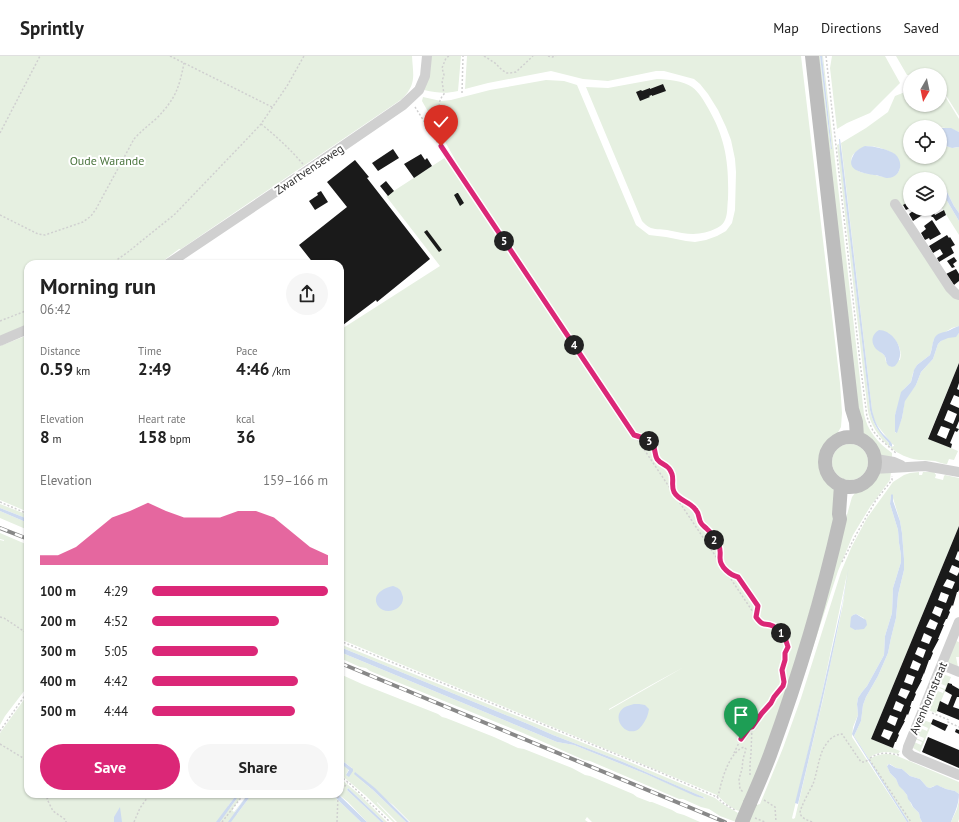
<!DOCTYPE html>
<meta charset="utf-8">
<style>
body{margin:0;font-family:"PT Sans",sans-serif;background:#f6f6f6;color:#222;height:100vh;display:flex;flex-direction:column;font-size:15px;white-space:nowrap}
*{box-sizing:border-box;margin:0}
p{font-size:13px;color:#767676}
.icon{flex:none;width:22px;height:22px;fill:none;stroke:currentColor;stroke-width:2;stroke-linecap:round;stroke-linejoin:round}
.map{position:relative;flex:1;overflow:hidden}
.side{position:absolute;left:24px;top:204px;width:320px;height:538px;display:flex;flex-direction:column;background:#fff;border-radius:12px;box-shadow:0 1px 3px #0004}
.side>*{flex:none}
.needle{width:26px;rotate:189deg}
.tools{position:absolute;left:903px;top:12px;display:grid;gap:8px}
.tools a{display:grid;place-items:center;width:44px;height:44px;border-radius:50%;background:#fff;box-shadow:0 1px 3px #0004;font-size:20px}
.pin{position:absolute;display:grid;place-items:center;width:34px;height:34px;color:#fff;margin:-41px -17px;border-radius:50% 50% 50% 0;rotate:-45deg;box-shadow:0 0 4px #0007}
.pin .icon{rotate:45deg}
.km{position:absolute;width:20px;height:20px;margin:-10px;border-radius:50%;background:#222;color:#fff;font-size:11px;line-height:20px;text-align:center}
.round{display:grid;place-items:center;flex:none;width:42px;height:42px;border-radius:21px;background:#f6f6f6}
.summary{display:flex;align-items:center;justify-content:space-between;height:68px;padding:0 16px}
h1{font-size:22px;font-weight:700;line-height:30px}
.metrics{display:grid;grid-template-columns:repeat(3,1fr);gap:6px;height:68px;padding:4px 16px}
.metrics div{display:grid;align-content:center}
.metrics b{font-size:17px;font-weight:700}
.metrics small{font-size:11px;font-weight:400}
.metrics p{font-size:11px}
.chart{height:112px;padding:8px 16px}
.chart p{display:flex;justify-content:space-between}
.chart svg{width:100%;height:72px;margin-top:4px;fill:#db2777;opacity:.7}
.button{display:flex;gap:8px;margin-top:auto;padding:8px 16px}
.button a{flex:1;height:46px;border-radius:24px;background:#db2777;color:#fff;font-size:16px;font-weight:700;line-height:46px;text-align:center}
.button a+a{background:#f6f6f6;color:#222}
ul{padding:0 16px;list-style:none;font-size:13px}
li{display:grid;grid-template-columns:64px 48px 1fr;align-items:center;height:30px}
li i{height:10px;border-radius:5px;background:#db2777}
header{display:flex;align-items:center;gap:24px;box-sizing:border-box;height:56px;padding:0 20px;background:#fff;border-bottom:1px solid #e0e0e0}
header strong{font-size:19px}
nav{display:flex;gap:22px;margin-inline-start:auto;font-size:14px}
.map>svg:first-child{display:block}
.green{fill:#e6f0e1;fill-rule:evenodd}
.water{fill:#cddaf0}
.building{fill:#1a1a1a;fill-rule:evenodd}
.lines{fill:none;stroke-linecap:round;stroke-linejoin:round}
.path{stroke:#d0d0d0;stroke-width:1.5;stroke-dasharray:2 2;stroke-linecap:butt}
.minor{stroke:#d0d0d0;stroke-width:10}
.secondary{stroke:#bdbdbd;stroke-width:14}
.rail-casing{stroke:#888;stroke-width:4}
.rail{stroke:#fff;stroke-width:2.5;stroke-dasharray:8;stroke-linecap:butt}
.secondary-bridge{stroke:#bdbdbd;stroke-width:14}
.route-casing{stroke:#fff;stroke-width:8}
.route{stroke:#db2777;stroke-width:5}
.labels{text-anchor:middle;dominant-baseline:central;stroke-width:4;stroke-linejoin:round;paint-order:stroke}
.park-label{font-size:12px;fill:#49733c;stroke:#fff}
.street-label{font-size:12px;fill:#333;stroke:#fff}
</style>
<header>
<strong>Sprintly</strong>
<nav><a>Map</a><a>Directions</a><a>Saved</a></nav>
</header>
<div class="map">
<svg width="959" height="766" viewBox="0 0 959 766">
<rect width="100%" height="100%" fill="#fff"/>
<path class="green" d="M0 0H412C413 19 417 28 402 43L181 193H179L159 208H28V269L0 281Z
M427 0H461L458 35C445 38 438 37 424 34L428 23Z
M467 0H801L840 327 842 357 841 371 836 380 827 386 822 398 821 410 822 414 825 420 834 431 837 440 832 477 752 758 839 487 852 441 855 437 866 430 877 419 881 417 891 416 890 424 870 451 853 479 838 515 797 640 756 749 760 748 783 692 801 642 841 516 852 490 867 462 893 426 904 419 910 417 919 416V419H922L923 416H934L936 419 935 422 943 424 944 420 945 419 959 422V470L871 683 900 695 898 698C889 695 879 695 870 701L871 702C879 698 886 697 895 699L959 726V738L955 735 946 733 939 730H934L930 732 927 731 920 723 910 720 902 713 896 712 890 708 887 709 890 717 896 723 898 727 907 739 912 750 919 757 920 762 922 766H909L854 680 861 665 863 649 866 641 878 620 888 597 891 582 896 562 898 539 904 514V503L902 477 900 465 893 442 891 439 890 448 898 474 899 487 901 499V506L893 532 892 557 885 580 884 599 867 630 862 636 858 642 857 648 858 659 853 671 852 681 907 766H736L720 760 709 753 701 751 683 743H679L590 705 584 704 523 677 370 615 366 612 360 611 340 602V596L557 686 574 689 646 718 704 743 705 742 623 706 553 679 528 668 340 591V588L613 699 715 742 723 748 738 757 740 754 739 755C730 752 723 745 717 739L340 583V453L342 452 340 450V274L440 210 386 140 446 101 491 167 422 45 423 41 441 45 451 44 490 34 546 24 564 25 577 29 636 169 649 179 666 181 686 185 695 186 706 184 717 180 726 175 732 167 735 154 736 116 735 103 731 84 726 71 718 54 708 38 700 28 694 23 664 15H656L608 25 583 23 551 15 488 27 465 33ZM847 518 843 548 823 643 795 762 793 763 792 762 821 642ZM856 558 864 562 857 574 854 573 851 562 853 559ZM684 611 609 654V653L651 629Z
M817 0H820L831 93H832L831 84 822 0H823L864 358C867 374 878 387 892 397V403L882 400 878 397 861 376Z
M832 0H885L900 27 870 57 847 67 837 73 830 12Z
M896 0H959V60L940 30V19H907Z
M657 23C666 23 684 25 692 31 699 36 704 45 708 52 726 83 729 108 728 143 727 150 728 160 724 166 722 169 720 170 717 172 705 178 695 179 682 177 677 176 672 175 667 174 661 173 654 174 649 171 647 170 644 167 642 165L586 31 608 32Z
M940 32 959 63V76C945 69 926 71 910 71V101H940V88C947 90 952 93 959 91V157L954 150 945 132 940 126V123H910V145L896 154 959 243V270L952 272 934 283 930 299 917 309 913 317 911 326 904 333 901 338 899 347 895 359V376L896 377 902 362 905 343 916 329 921 316 933 303 938 288 941 285 948 281H955L959 277V307L928 382 958 395 954 404 949 403 947 408C943 408 939 406 935 405 926 404 916 405 907 401 889 395 872 375 868 356L837 89 839 88 870 354C873 368 879 377 889 387V389L891 391 894 390V389L892 388 877 369 873 361 872 354 841 87 866 72 888 56 895 40 910 34V49H940ZM867 90C870 91 874 90 876 91 879 91 892 96 894 98 902 105 903 119 890 121 885 122 880 120 875 119 869 117 862 118 857 114 856 114 854 110 853 109 847 99 859 93 867 90ZM888 277C896 283 903 293 900 304L886 306 885 300 875 291Z
M940 133 959 165V179L940 149Z
M28 279V456L0 444V290Z
M832 406a18 18 0 1 1 36 0a18 18 0 1 1-36 0Z
M0 448 28 459V463L0 452Z
M0 455 28 467V474L0 462Z
M0 477 28 489V630L5 660 0 669V484L4 485V484L0 483Z
M956 585 959 586V601H956L958 611 948 607V604Z
M340 618 362 628 438 658 442 661 446 662 494 681 518 692 524 693 572 712 585 719 590 720 633 738 637 741 650 746H652L672 754 677 757 684 759 700 766H592L587 761 585 764 588 766H410L393 749 354 719 373 734 406 766H397L377 746V747L395 766H393L365 739 340 718V707L349 713 346 719 352 712 340 703Z
M943 618 951 621 936 657 928 654 935 634 943 637 944 634 937 631V630L945 633 946 630 939 627Z
M28 638V738H237L228 750 230 752 240 738H243L232 754 234 756 248 738 235 756 237 758 252 738H333L338 744 361 766H0V677Z
M923 664 932 667 920 696 913 692 914 686 921 689 922 686 915 683 916 682 923 685 924 682 917 679 920 672 927 675 928 672 921 669Z
M340 722 361 740 387 766H384L348 732 347 734 381 766H367L348 746 338 738H340V734L343 730 340 727Z
M959 744V763L958 766H951L957 753Z"/>
<path class="water" d="M820 0H822L831 84 832 93H831Z
M940 72H951L959 76V91L952 92 940 88Z
M839 83H840L842 98 872 354C874 363 877 371 883 378 886 381 890 384 892 388V391L889 389V387C879 377 873 368 870 354L840 98Z
M865 90C873 90 888 93 895 98 905 107 900 123 886 122 882 121 878 119 874 119 864 117 845 115 853 100 855 95 860 92 865 90Z
M940 126 945 132 954 150 959 157V165L940 133Z
M959 270V277L956 281 948 282 941 285 938 288 933 303 921 316 916 329 905 345 902 362 897 377 895 376V359L901 336 911 326 914 314 917 309 930 299C932 294 932 288 934 283 937 276 944 277 950 274 953 272 956 271 959 270Z
M879 274C894 274 908 297 895 310 893 311 892 311 889 310 885 307 887 302 884 299 881 296 878 295 876 293 870 286 872 278 879 274Z
M892 438 893 439V445L900 465 902 477 904 503V514L898 539 896 562 891 582 888 597 878 620 866 641 863 649 861 665 854 680 909 766H907L852 678 858 659 857 648 858 642 862 636 867 630 884 599 885 580 892 557 893 532 901 506V499L899 487 898 474 890 448 891 439Z
M0 452 28 463V467L0 455Z
M849 510C836 590 817 669 798 748L795 747 821 642 842 548Z
M393 530C395 531 397 531 399 533 401 534 402 538 403 541 404 554 385 560 378 550 371 539 383 532 393 530Z
M856 558 866 564 867 569 864 573 855 574 850 571 851 561 853 559Z
M340 591 528 668 553 679 623 706 703 741 705 743 695 740 646 718 574 689 557 686 340 596Z
M634 648H639L645 649 649 653C648 659 647 662 643 668 631 688 607 662 625 651 627 650 631 649 634 648Z
M340 703 353 713V715L349 721 346 719 349 714 340 707Z
M889 708 896 712 902 713 910 720 920 723 927 731 930 732 937 729 946 733 955 735 959 738C959 748 955 756 951 766H922L920 762 919 757 913 751 911 747 908 743 907 739 903 734 899 730 896 723 890 717 887 710Z
M355 716 375 732 409 766H406L373 734 354 718Z
M348 732 384 766H381L347 734Z
M237 738H240L220 766H216Z
M248 738H252L231 766H228Z
M333 738H338L367 766H361L338 744Z
M120 751 122 766H114V761Z"/>
<path class="building" d="M663 28 666 35 652 40V39L649 40 650 41 640 45 636 36 641 34 642 35 650 32V33Z
M393 93 399 102 378 115 372 107Z
M421 98 425 104 427 102 432 110 414 122 404 108Z
M355 104 369 121 367 122 430 203 377 246 376 244 343 269 340 266V208H314L299 189 347 151 327 126Z
M386 125 394 135 388 140 380 130Z
M321 135 328 146 315 154 309 145 318 139 317 137Z
M457 137H458L464 147 460 150 454 139Z
M910 145V152L906 154 903 149Z
M911 153H921L924 158 913 165 909 158 913 155Z
M944 154 946 159 936 165 933 161H932L931 160 934 157 935 159Z
M932 164 941 178 930 184 929 182 925 184 921 177 926 173 924 170Z
M427 174 442 194 439 196 424 176Z
M947 179 949 182 950 181 955 189 951 191 954 197 939 206 937 202 943 198 940 193 933 197 929 190Z
M954 201 957 205 953 208 955 211 952 212 947 205Z
M956 213 959 218V225L954 229 946 218Z
M959 307V327L957 333 959 334V341L954 339 950 348 959 352V365L956 372 959 373 957 376 955 375 950 387 952 388 951 392 928 383ZM948 354 957 358 953 368 944 364ZM941 370 950 373 946 383 937 379Z
M959 470V496L958 495 955 503 959 505V512L952 509 949 516 957 520 959 516V534L958 536H957L953 550 952 549 949 555 950 556 947 563H946L943 569H944L938 583H939L932 596 933 597 930 604H929L924 618V617L921 624H922L915 637 916 638 913 645H912L910 651H911L908 659 907 658 904 665H905L898 678 899 679 896 686H895L893 692 871 683ZM947 523 955 526 952 533 943 530ZM941 536 949 539 946 547 938 544ZM935 550 943 553 940 561 932 557ZM930 563 938 567 935 574 926 571ZM924 577 932 581 929 588 921 585ZM918 591 926 594 923 602 915 598ZM913 604 921 608 918 615 910 612ZM907 618 915 621 912 629 904 626ZM901 632 910 635 906 643 898 639ZM896 645 904 649 901 656 893 653ZM890 659 898 662 895 670 887 666ZM884 673 893 676 889 684 881 680Z
M948 627 952 628V629L959 633V641H957L953 651 959 653V664L937 655 940 645 948 649 952 639 945 635Z
M933 663 948 669 945 675 931 668Z
M956 673 959 674V678L955 676Z
M928 681 959 694V712L922 696Z"/>
<g class="lines">
<path class="path" d="M170 0 272 51
M484 0 495 7 502 14 507 17H510L516 16 533 0
M548 0 552 1 556 0
M826 0 860 306 867 361 873 375 880 383 896 397
M462 37 463 0
M415 51 443 95 548 250 753 556
M261 68C276 80 290 93 303 108
M0 77 40 0
M441 90C441 85 442 81 443 77 444 73 448 69 448 66 449 58 431 54 444 38L442 25 444 19 442 12 446 2 449 0
M0 159 38 178 45 179 83 166 91 160 96 153 134 83C141 75 149 69 157 62 175 43 179 33 184 7
M111 208 128 196 175 158 246 84 261 68 287 30 304 0
M0 265 28 254
M634 379C641 381 651 383 654 391 655 395 655 399 657 403 662 410 668 407 672 418 674 424 671 430 674 436 679 445 689 445 695 453 700 458 698 462 701 467 702 469 705 471 707 473 711 476 711 479 714 483 715 486 718 488 719 490 721 494 720 498 720 502 720 511 730 519 738 521L757 550 756 561C765 572 764 566 773 570 781 574 786 582 788 591L785 597V604L782 614 784 624
M0 446 28 458
M842 506 857 477 876 444 892 424V420
M0 561 4 562 28 578
M340 585 657 715 717 741 723 747 735 754
M932 657 949 664 948 666 959 671
M0 675 28 635
M0 688 28 705
M734 697C738 689 744 674 752 671
M899 699C889 697 879 695 869 703L911 766
M750 719V708L751 697 752 671 762 657 771 647 774 641 780 633
M340 720 348 726 390 766
M340 737 348 726
M50 738 47 743 53 755 66 764V766
M717 741C720 736 720 730 722 725 725 714 732 695 744 691L746 693 743 703 742 713 739 723 740 733 742 735H744
M764 744 775 751 776 766
M755 762 765 766
M134 766 140 752 150 738
M222 766 244 738
M337 766 338 740 339 738
M812 766C807 764 801 762 800 757 800 752 810 734 813 728 817 718 819 698 825 690 829 683 834 679 842 678L861 706H865L869 703"/>
<path class="minor" d="M895 148 950 232 956 238 959 239
M168 208 308 114 403 49 419 34 425 20 427 0
M0 285 28 273
M876 403 894 406 901 409
M874 413 925 410 959 416
M959 566 908 691 907 696 912 700 959 719
M942 609 959 616"/>
<path class="secondary" d="M812 0 852 353 856 366 857 381
M825 406a25 25 0 1 1 50 0a25 25 0 1 1-50 0Z
M750 747C757 731 764 715 770 699 798 622 822 543 840 463L839 458 841 429"/>
<g class="rail-casing">
<path id="rail" d="M0 472 28 483
M340 607 725 766"/>
</g>
<use href="#rail" class="rail"/>
<path class="secondary-bridge" d="M742 766 750 747"/>
</g>
<g class="lines">
<g class="route-casing">
<path id="route" d="M441 90 634 379C641 381 651 384 654 391 655 395 655 399 657 403 662 410 668 407 672 418 674 424 671 430 674 436 679 445 689 445 695 453 700 458 698 462 701 467 702 469 705 471 707 473 711 476 711 479 714 483 715 486 718 488 719 490 721 494 720 498 720 502 720 511 730 519 738 521L758 550 756 561C764 572 764 566 773 570 782 575 786 582 788 591L785 597V604L782 614 784 626 783 630 774 641 771 647 762 657 752 671 749 672 741 683"/>
</g>
<use href="#route" class="route"/>
</g>
<g class="labels">
<g class="park-label">
<text x="107" y="104">Oude Warande</text>
</g>
<g class="street-label">
<text transform="translate(309 113) rotate(-34)">Zwartvenseweg</text>
<text transform="translate(928 642) rotate(-67)">Avenhornstraat</text>
</g>
</g>
</svg>
<div class="tools">
<a><svg class="needle" viewBox="-14 -14 28 28"><path d="M0-13l5 13h-10z" fill="#e53935"/><path d="M0 13l5-13h-10z" fill="#767676"/></svg></a>
<a><svg class="icon" aria-label="locate" viewBox="0 0 24 24"><circle cx="12" cy="12" r="6"/><path d="M12 2v4M12 18v4M2 12h4M18 12h4"/></svg></a>
<a><svg class="icon" aria-label="layers" viewBox="0 0 24 24"><path d="M12 4l9 5-9 5-9-5zM3 14l9 5 9-5"/></svg></a>
</div>
<div class="pin" style="left:741px;top:683px;background:#1e9e55"><svg class="icon" aria-label="arrive" viewBox="0 0 24 24"><path d="M6 21V4h12l-3 4 3 4H6"/></svg></div>
<div class="pin" style="left:441px;top:90px;background:#d93025"><svg class="icon" aria-label="check" viewBox="0 0 24 24"><path d="M5 12l5 5 9-10"/></svg></div>
<b class="km" style="left:781px;top:577px">1</b>
<b class="km" style="left:714px;top:484px">2</b>
<b class="km" style="left:649px;top:385px">3</b>
<b class="km" style="left:574px;top:289px">4</b>
<b class="km" style="left:504px;top:185px">5</b>
<section class="side">
<div class="summary"><div><h1>Morning run</h1><p>06:42</p></div><a class="round"><svg class="icon" aria-label="share" viewBox="0 0 24 24"><path d="M12 15V3M7 8l5-5 5 5M5 13v7h14v-7"/></svg></a></div>
<div class="metrics">
<div><p>Distance</p><b>0.59<small> km</small></b></div>
<div><p>Time</p><b>2:49</b></div>
<div><p>Pace</p><b>4:46<small> /km</small></b></div>
</div>
<div class="metrics">
<div><p>Elevation</p><b>8<small> m</small></b></div>
<div><p>Heart rate</p><b>158<small> bpm</small></b></div>
<div><p>kcal</p><b>36</b></div>
</div>
<div class="chart"><p><span>Elevation</span>159–166 m</p>
<svg viewBox="0 0 160 44" preserveAspectRatio="none"><path d="M0 44V38L10 38L20 33L30 24L40 15L50 11L60 6L70 11L80 15L90 15L100 15L110 11L120 11L130 15L140 24L150 33L160 38V44z"/></svg>
</div>
<ul>
<li><b>100 m</b>4:29<i style="width:100%"></i></li>
<li><b>200 m</b>4:52<i style="width:72%"></i></li>
<li><b>300 m</b>5:05<i style="width:60%"></i></li>
<li><b>400 m</b>4:42<i style="width:83%"></i></li>
<li><b>500 m</b>4:44<i style="width:81%"></i></li>
</ul>
<div class="button"><a>Save</a><a>Share</a></div>
</section>
</div>
